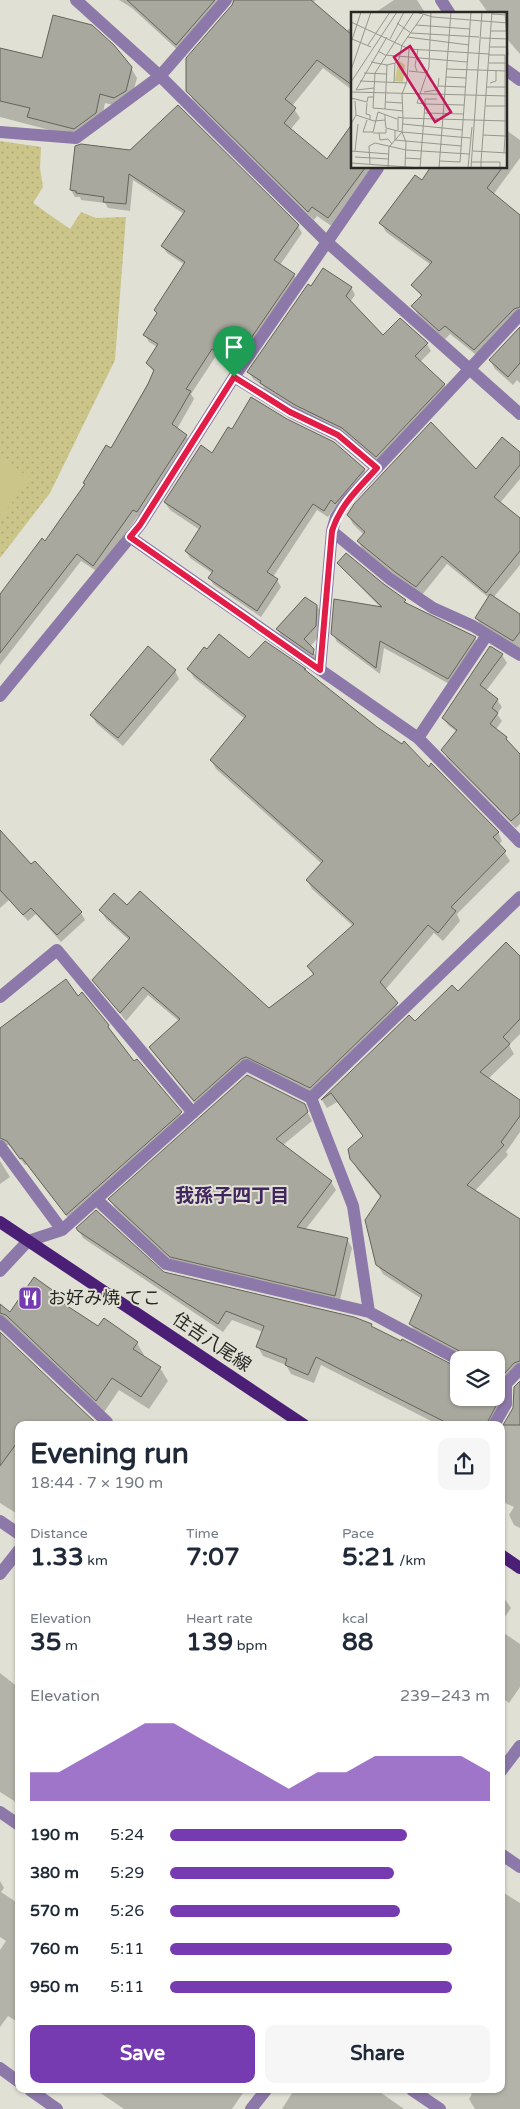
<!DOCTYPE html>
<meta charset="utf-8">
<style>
body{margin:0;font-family:"Varela Round","Noto Sans JP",sans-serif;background:#f6f6f7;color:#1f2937;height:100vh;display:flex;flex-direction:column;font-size:19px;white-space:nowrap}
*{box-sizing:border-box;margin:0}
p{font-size:16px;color:#747a83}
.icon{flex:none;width:28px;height:28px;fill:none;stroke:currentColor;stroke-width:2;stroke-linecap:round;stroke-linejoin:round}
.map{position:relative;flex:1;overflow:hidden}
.sheet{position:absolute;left:15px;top:1421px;width:490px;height:672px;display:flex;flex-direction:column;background:#fff;border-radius:10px;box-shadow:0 1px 4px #0004}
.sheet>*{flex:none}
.controls{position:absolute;left:450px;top:1351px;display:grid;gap:10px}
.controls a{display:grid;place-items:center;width:55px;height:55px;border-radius:10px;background:#fff;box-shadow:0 1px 4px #0004;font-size:25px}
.pin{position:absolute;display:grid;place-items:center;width:42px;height:42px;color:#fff;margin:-51px -21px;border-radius:50% 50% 50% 0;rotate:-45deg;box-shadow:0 0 5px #0007}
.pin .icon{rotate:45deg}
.round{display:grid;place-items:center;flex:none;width:52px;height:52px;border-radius:10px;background:#f6f6f7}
.overview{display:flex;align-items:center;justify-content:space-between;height:85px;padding:0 15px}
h1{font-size:28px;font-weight:800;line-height:38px}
.stats{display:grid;grid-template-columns:repeat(3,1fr);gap:8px;height:85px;padding:5px 15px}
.stats div{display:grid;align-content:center}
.stats b{font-size:25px;font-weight:800}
.stats small{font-size:14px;font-weight:400}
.stats p{font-size:14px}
.chart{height:140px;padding:10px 15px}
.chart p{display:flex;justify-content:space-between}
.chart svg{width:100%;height:90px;margin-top:5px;fill:#763bb1;opacity:.7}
.action{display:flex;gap:10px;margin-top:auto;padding:10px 15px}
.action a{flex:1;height:58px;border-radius:10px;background:#763bb1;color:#fff;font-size:20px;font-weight:800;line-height:58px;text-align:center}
.action a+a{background:#f6f6f7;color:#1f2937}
ul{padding:0 15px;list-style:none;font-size:16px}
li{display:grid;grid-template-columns:80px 60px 1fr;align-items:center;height:38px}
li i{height:12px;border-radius:6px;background:#763bb1}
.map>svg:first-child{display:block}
.park{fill:url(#park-dots)}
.pitch{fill:#cbc589}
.shadow{fill:#0003}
.building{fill:#a8a89e;stroke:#65645b}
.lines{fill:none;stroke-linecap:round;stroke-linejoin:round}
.minor{stroke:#8d79a9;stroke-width:12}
.major{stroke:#4c1f76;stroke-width:12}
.route-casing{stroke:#fff;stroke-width:10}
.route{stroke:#e11d48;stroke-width:6}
.labels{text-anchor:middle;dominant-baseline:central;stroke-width:4;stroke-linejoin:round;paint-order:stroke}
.poi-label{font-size:18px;fill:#282824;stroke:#e0e0d5;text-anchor:start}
.street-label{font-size:18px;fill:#282824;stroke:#e0e0d5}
.neighbourhood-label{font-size:19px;font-weight:bold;fill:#41255f;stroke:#e0e0d5}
.inset-road{fill:none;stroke:#96968e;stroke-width:1}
.view{fill:#c2185b;fill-opacity:0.15;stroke:#c2185b;stroke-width:2.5}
.inset-edge{fill:none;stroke:#282824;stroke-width:2.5}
</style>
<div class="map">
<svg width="520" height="2109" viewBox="0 0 520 2109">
<defs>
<pattern id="park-dots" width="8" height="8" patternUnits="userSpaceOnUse" patternTransform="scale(1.25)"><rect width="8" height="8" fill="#cbc589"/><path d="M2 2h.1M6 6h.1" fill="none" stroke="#aea976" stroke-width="1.8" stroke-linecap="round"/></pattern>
</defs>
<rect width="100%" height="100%" fill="#e0e0d5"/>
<path class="park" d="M0 141 41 147 40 168 43 187 33 203 70 229 81 212 96 218 126 217 115 360 50 493 0 558Z"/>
<path class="pitch" d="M0 458 30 478 0 519Z"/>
<path class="shadow" d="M119 0H316L312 3 346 31 352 27V90L323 68 292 106 300 118 290 130 328 160 352 126V168H376L333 227 317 216 314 220 193 100 188 90 234 2 229 1 182 54 132 8Z
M394 0H417L426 14H373Z
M479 0H520V54L506 38V14H489Z
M0 50 43 59 131 68 137 78 131 100 120 107 105 103 101 122 80 138 0 117Z
M506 130 520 140V158L493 195 520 217V319L480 358 450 334 445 339 418 315 413 306 422 297 413 285 431 265 386 232 381 223 422 181 432 168H506Z
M76 147 298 226 302 233 280 265 294 275 298 282 238 369 216 356 191 394 194 399 177 429 186 436 191 443 141 518 138 516 98 572 81 561 0 665V596L45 543 111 449 154 372 147 363 157 347 149 342 145 335 158 315 155 310 185 265 167 253 162 246 184 214 133 180 130 211 108 208 105 203 81 200 80 197H75L71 190Z
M351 287 355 295 350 302 383 337 427 344 431 351 420 362 444 384 448 391 381 463 265 390 263 386 253 379 249 372 312 288Z
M520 329V383L517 380 513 385 495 369 490 360Z
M520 453V479L500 503 520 519V565L493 598 520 616V650L482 627 476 618 489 598 447 564 422 595 401 581 363 550 358 541 364 535 353 524 348 515 476 471Z
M213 455 364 469 368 477 340 510 336 506 328 517 317 510 273 577 277 580 281 587 261 617 214 585 209 578 212 573 190 558 186 551 200 530 170 510 165 503Z
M339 562 384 586 405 601 408 605 475 638 479 646 453 686 384 648 380 674 337 642 333 634 381 608 344 570Z
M317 606 322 614 320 635 310 647 318 659V662L282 637 277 629Z
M490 647 502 655 507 663 486 691 497 700 502 707 497 714 502 721 496 729 506 738 520 756V824L516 828 447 758 443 750 457 732 448 725 443 718Z
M249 659 429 768 498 832 502 841 499 844 510 861 457 914 460 921 443 941 434 933 385 990 402 1012 315 1096 251 1065 199 1109 156 1056 150 1048 179 1021 148 995 126 1021 94 980 129 940 106 919 101 910 127 907 269 1009 314 976 308 966 353 926 312 889 307 880 322 864 216 769 211 760 245 719 194 678 189 669Z
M175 671 179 679 123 746 96 723 92 715Z
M0 832 31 866 81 913 85 920 61 942 36 914 28 921 9 900 0 908Z
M520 958V1034L509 1045 514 1054 488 1079 520 1101V1132L506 1152 508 1155 474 1192 520 1220V1373L496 1383V1360H466L416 1333 410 1324 422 1299 383 1274 377 1264 381 1198 357 1169 352 1159 364 1137 337 1102 327 1108 322 1100 409 1017 415 1023 458 993Z
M78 998 108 1026 134 1063 180 1113 184 1120 71 1222 27 1164 25 1165 9 1145 0 1146V1029Z
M304 1105 312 1121 283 1145 331 1182 336 1190 305 1230 347 1239 352 1248 339 1304 176 1265 115 1208 110 1200Z
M0 1161 10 1177 0 1184Z
M78 1229 163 1273 402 1343 459 1398H496L497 1390 502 1400 495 1425H439L321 1365 314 1383 291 1374 286 1365 263 1356 258 1347 263 1332 232 1320 223 1332 83 1238Z
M57 1295 62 1304 99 1328 137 1343 144 1355 143 1357 160 1368 168 1381 149 1409 119 1390 104 1412 5 1326 0 1331V1309L10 1314Z
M0 1334 93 1425H19V1515L0 1503Z
M520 1382V1528L514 1525 509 1515 514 1507 501 1501V1431L514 1408Z
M501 1594 511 1608 501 1622Z
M501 1631 520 1644V1687L509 1703 501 1697Z
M0 1673 19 1688V1804L0 1792Z
M0 1881 4 1888 1 1892 19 1904V2023L8 2016 0 2027V1950L6 1941 0 1937Z
M501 1891 520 1903V2109H475L469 2099 472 2094 467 2090H501Z
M96 2090H245L232 2109H124Z
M294 2090H377L404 2109H282Z"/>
<path class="building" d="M127 0H215L176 45Z
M234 0H311L352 35V85L317 60 285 99 296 108 284 123 327 159 352 124V168H365L328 218 312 207 308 212 186 91V58L232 5Z
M53 15 92 25 114 45 132 67 126 91 114 98 100 94 96 113 74 129 27 117 30 108 0 101V48L42 58Z
M178 105 299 225 274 260 295 274 234 363 212 349 186 389 191 391 172 424 187 435 137 512 133 510 93 566 77 554 0 653V594L42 538 45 541 85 484 83 483 106 445 111 448 148 384 154 370 146 363 158 344 143 335 157 313 154 310 185 262 161 246 185 211 129 174 126 204 103 202 104 197 76 193V191L70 190 75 146 81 144 130 150Z
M430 168H502L487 188 520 215V307L514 309 474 350 445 326 439 331 411 306 422 295 411 285 432 262 379 223 415 175 422 180Z
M323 268 352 287 346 296 383 335 400 318 428 343 415 356 445 384 376 457 342 428 295 405 260 383 261 381 247 372 308 284 311 286Z
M520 327V363L508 377 489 360Z
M251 397 287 419 334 442 365 469 335 504 331 500 324 511 313 504 267 572 278 579 257 611 208 578 213 571 185 551 201 526 164 502 201 445 212 453 228 427 232 429Z
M431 422 476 469 502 437 520 452V465L494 497 520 518V551L486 593 442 556 416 587 395 572 357 541 365 532 347 515 354 504Z
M346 553 385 585 406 600 404 602 476 637 448 679 380 641 376 668 331 634 334 599 382 607 337 563Z
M490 594 520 614V632L513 641 475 618Z
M305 597 317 605 316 626 304 639 314 649 313 655 276 629Z
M219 634 249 658 265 641 306 669H304L377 727 402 744 404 741 429 767 431 763 499 832 493 837 506 851 451 907 456 911 438 933 428 925 380 982 398 1003 310 1088 246 1057 241 1059 194 1101 149 1047 180 1019 143 987 120 1013 92 980 130 938 99 910 114 893 127 905 140 891 269 1008 314 974 307 966 354 924 306 880 323 861 210 760 246 716 187 669 204 647 207 649Z
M148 646 176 670 118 738 90 715Z
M490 646 503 654 480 685 498 699 492 708 498 713 490 724 507 737 506 739 520 754V813L511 821 441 750 457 730 442 718Z
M0 830 31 864 35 861 82 912 57 935 31 908 23 915 0 890Z
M506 942 520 956V1019L503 1037 510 1044 480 1072 520 1100V1116L501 1142 504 1145 467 1185 520 1219V1361L514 1363 504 1374 496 1371V1360H467L463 1353 409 1324 422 1295 376 1265 365 1220 381 1196 350 1159 348 1149 363 1136 331 1093 321 1100 409 1015 415 1021 452 985 458 991Z
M66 979 78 996 82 992 109 1025 108 1027 134 1061 137 1059 182 1112 66 1215 22 1158 20 1159 7 1141 0 1138V1028Z
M247 1075 305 1104 308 1112 276 1139 332 1181 297 1227 348 1238 335 1296 170 1257 108 1199Z
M96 1210 164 1272 354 1317 372 1324 371 1326 401 1341 402 1339 459 1368V1398H496V1388L498 1389V1402L486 1425H451L316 1357 308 1375 285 1365 287 1359 256 1347 264 1326 226 1311 218 1324 78 1231 76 1228Z
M34 1277 58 1294 55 1298 98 1326 104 1318 138 1342 133 1349 161 1367 141 1397 112 1378 96 1401 6 1315 0 1313V1304L10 1312Z
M0 1332 98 1425H19V1440L0 1466Z
M520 1381V1425H503L513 1408 514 1387Z"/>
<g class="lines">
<path class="minor" d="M76 0 160 76 327 242 520 414
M441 0 450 14
M506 70 520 80
M0 132 76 138 160 76 226 0
M234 377 291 412 338 435 377 468
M332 531 390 579 433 608 473 626 520 655
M130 537 418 738 520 842
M320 670 332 531 336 517 348 499 520 315
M0 696 140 525 234 377 378 168
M418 738 487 635
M0 997 57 950 193 1113
M311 1098 353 1206 369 1312
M0 1146 62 1230
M96 1199 166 1264 369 1312 459 1360
M0 1271 28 1241 62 1230 246 1065 311 1098 520 897
M0 1321 107 1422
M496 1379 506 1384 520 1369
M494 1425 506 1404V1384
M0 1521 19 1534
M0 1574 19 1550
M501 1771 520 1746
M0 1812 19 1825
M501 1854 520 1867
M0 2068 19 2082
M30 2090 57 2109
M412 2090 440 2109
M251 2109 266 2090"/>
<path class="major" d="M0 1222 304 1425
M501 1555 520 1568"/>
</g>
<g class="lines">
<g class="route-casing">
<path id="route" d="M234 377 290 412 338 435 377 468C359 488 340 505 332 531L320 670 130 537 140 525Z"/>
</g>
<use href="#route" class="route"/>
</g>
<defs>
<g id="restaurant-square" transform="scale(1.25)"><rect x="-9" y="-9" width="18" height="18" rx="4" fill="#763bb1" stroke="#e0e0d5"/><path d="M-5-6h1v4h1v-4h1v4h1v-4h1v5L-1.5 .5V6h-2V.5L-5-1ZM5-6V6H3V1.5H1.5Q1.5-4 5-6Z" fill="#fff"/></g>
</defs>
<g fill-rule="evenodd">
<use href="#restaurant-square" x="30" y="1298"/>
</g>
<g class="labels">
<g class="poi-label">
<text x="48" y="1298">お好み焼 てこ</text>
</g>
<g class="street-label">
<text transform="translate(212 1342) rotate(34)">住吉八尾線</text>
</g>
<g class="neighbourhood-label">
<text x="232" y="1196">我孫子四丁目</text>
</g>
</g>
<g transform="translate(351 12)">
<rect width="156" height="156" fill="#e0e0d5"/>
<path d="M47 48 54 53 52 70 44 69Z" fill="#cbc589"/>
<path class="inset-road" d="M65 0 82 5 157 11M80 0 78 55 66 91 74 92V87H86M154 0 157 43M141 2 157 3M0 10 58 37 138 42M46 11 60 21 128 25M65 13 119 17M140 19H157M56 25 118 33M130 26 157 27M1 27 20 35M39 27 53 0M0 31 10 0M17 33 39 0M139 35H157M27 39 34 43 116 50M20 50 36 53 44 51M138 51H157M36 53 34 97 52 99M96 57 157 59M0 58 20 0M58 59 77 61M66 59 64 54 67 37M13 61 36 62M95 65 115 66M88 66 87 74 115 75M9 69 56 71M0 70 46 0M43 71 44 51 48 47 51 33 72 3M139 71 145 69V59M136 75H157M23 76 5 78 36 25M0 80 157 84M73 80 86 78 87 74M35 90 51 91M16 91 15 102 19 103V108M135 94H157M34 97 22 96 24 61 63 0M0 99V86L16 90 17 85H23M73 101 113 102M5 103 23 109 34 108V103M16 108 12 120H22L27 100 46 107M34 108 35 116 51 120 119 126M0 112 5 103 4 89M52 112 112 118M44 118V128L110 134M47 118V105L52 106 51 82 56 69 58 37M51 120 55 130 54 155M22 121H35V117M28 121 29 128 37 127 41 132M132 123 154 124V43H138M0 139 38 142M4 139 7 112M122 139 157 141M153 141 154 124H157M4 145 38 147M54 146 70 147M89 149 109 150 120 0M121 150H130L141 0M0 151 71 156M19 152 18 134 24 131 55 138 118 142M37 156 38 135 51 120 52 106 157 109M69 156 74 92 113 93M88 156 100 0M117 156 121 115M120 156 131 0M130 156V150H149V156"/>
<path class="view" d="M59 34 100 100 84 110 43 45Z"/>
<rect width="156" height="156" class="inset-edge"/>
</g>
</svg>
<div class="controls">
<a><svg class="icon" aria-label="layers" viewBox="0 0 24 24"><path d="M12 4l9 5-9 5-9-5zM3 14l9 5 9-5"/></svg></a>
</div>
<div class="pin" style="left:234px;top:377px;background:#1e9e55"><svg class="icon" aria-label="arrive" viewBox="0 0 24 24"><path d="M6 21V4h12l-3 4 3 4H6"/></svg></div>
<section class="sheet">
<div class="overview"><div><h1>Evening run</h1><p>18:44 · 7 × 190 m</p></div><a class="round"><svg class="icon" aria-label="share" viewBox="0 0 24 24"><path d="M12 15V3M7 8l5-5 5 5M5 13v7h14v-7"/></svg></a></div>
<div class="stats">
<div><p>Distance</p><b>1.33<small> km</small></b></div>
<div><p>Time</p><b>7:07</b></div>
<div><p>Pace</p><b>5:21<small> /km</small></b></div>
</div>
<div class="stats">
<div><p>Elevation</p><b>35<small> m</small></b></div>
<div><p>Heart rate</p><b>139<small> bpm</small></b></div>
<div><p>kcal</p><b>88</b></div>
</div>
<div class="chart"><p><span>Elevation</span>239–243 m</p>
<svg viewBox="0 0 160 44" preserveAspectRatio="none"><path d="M0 44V30L10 30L20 22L30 14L40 6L50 6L60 14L70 22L80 30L90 38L100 30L110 30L120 22L130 22L140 22L150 22L160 30V44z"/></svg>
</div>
<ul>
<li><b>190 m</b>5:24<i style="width:74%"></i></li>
<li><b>380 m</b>5:29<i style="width:70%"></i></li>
<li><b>570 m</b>5:26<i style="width:72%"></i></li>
<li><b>760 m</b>5:11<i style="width:88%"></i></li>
<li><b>950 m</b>5:11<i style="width:88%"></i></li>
</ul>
<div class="action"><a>Save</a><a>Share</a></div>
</section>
</div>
